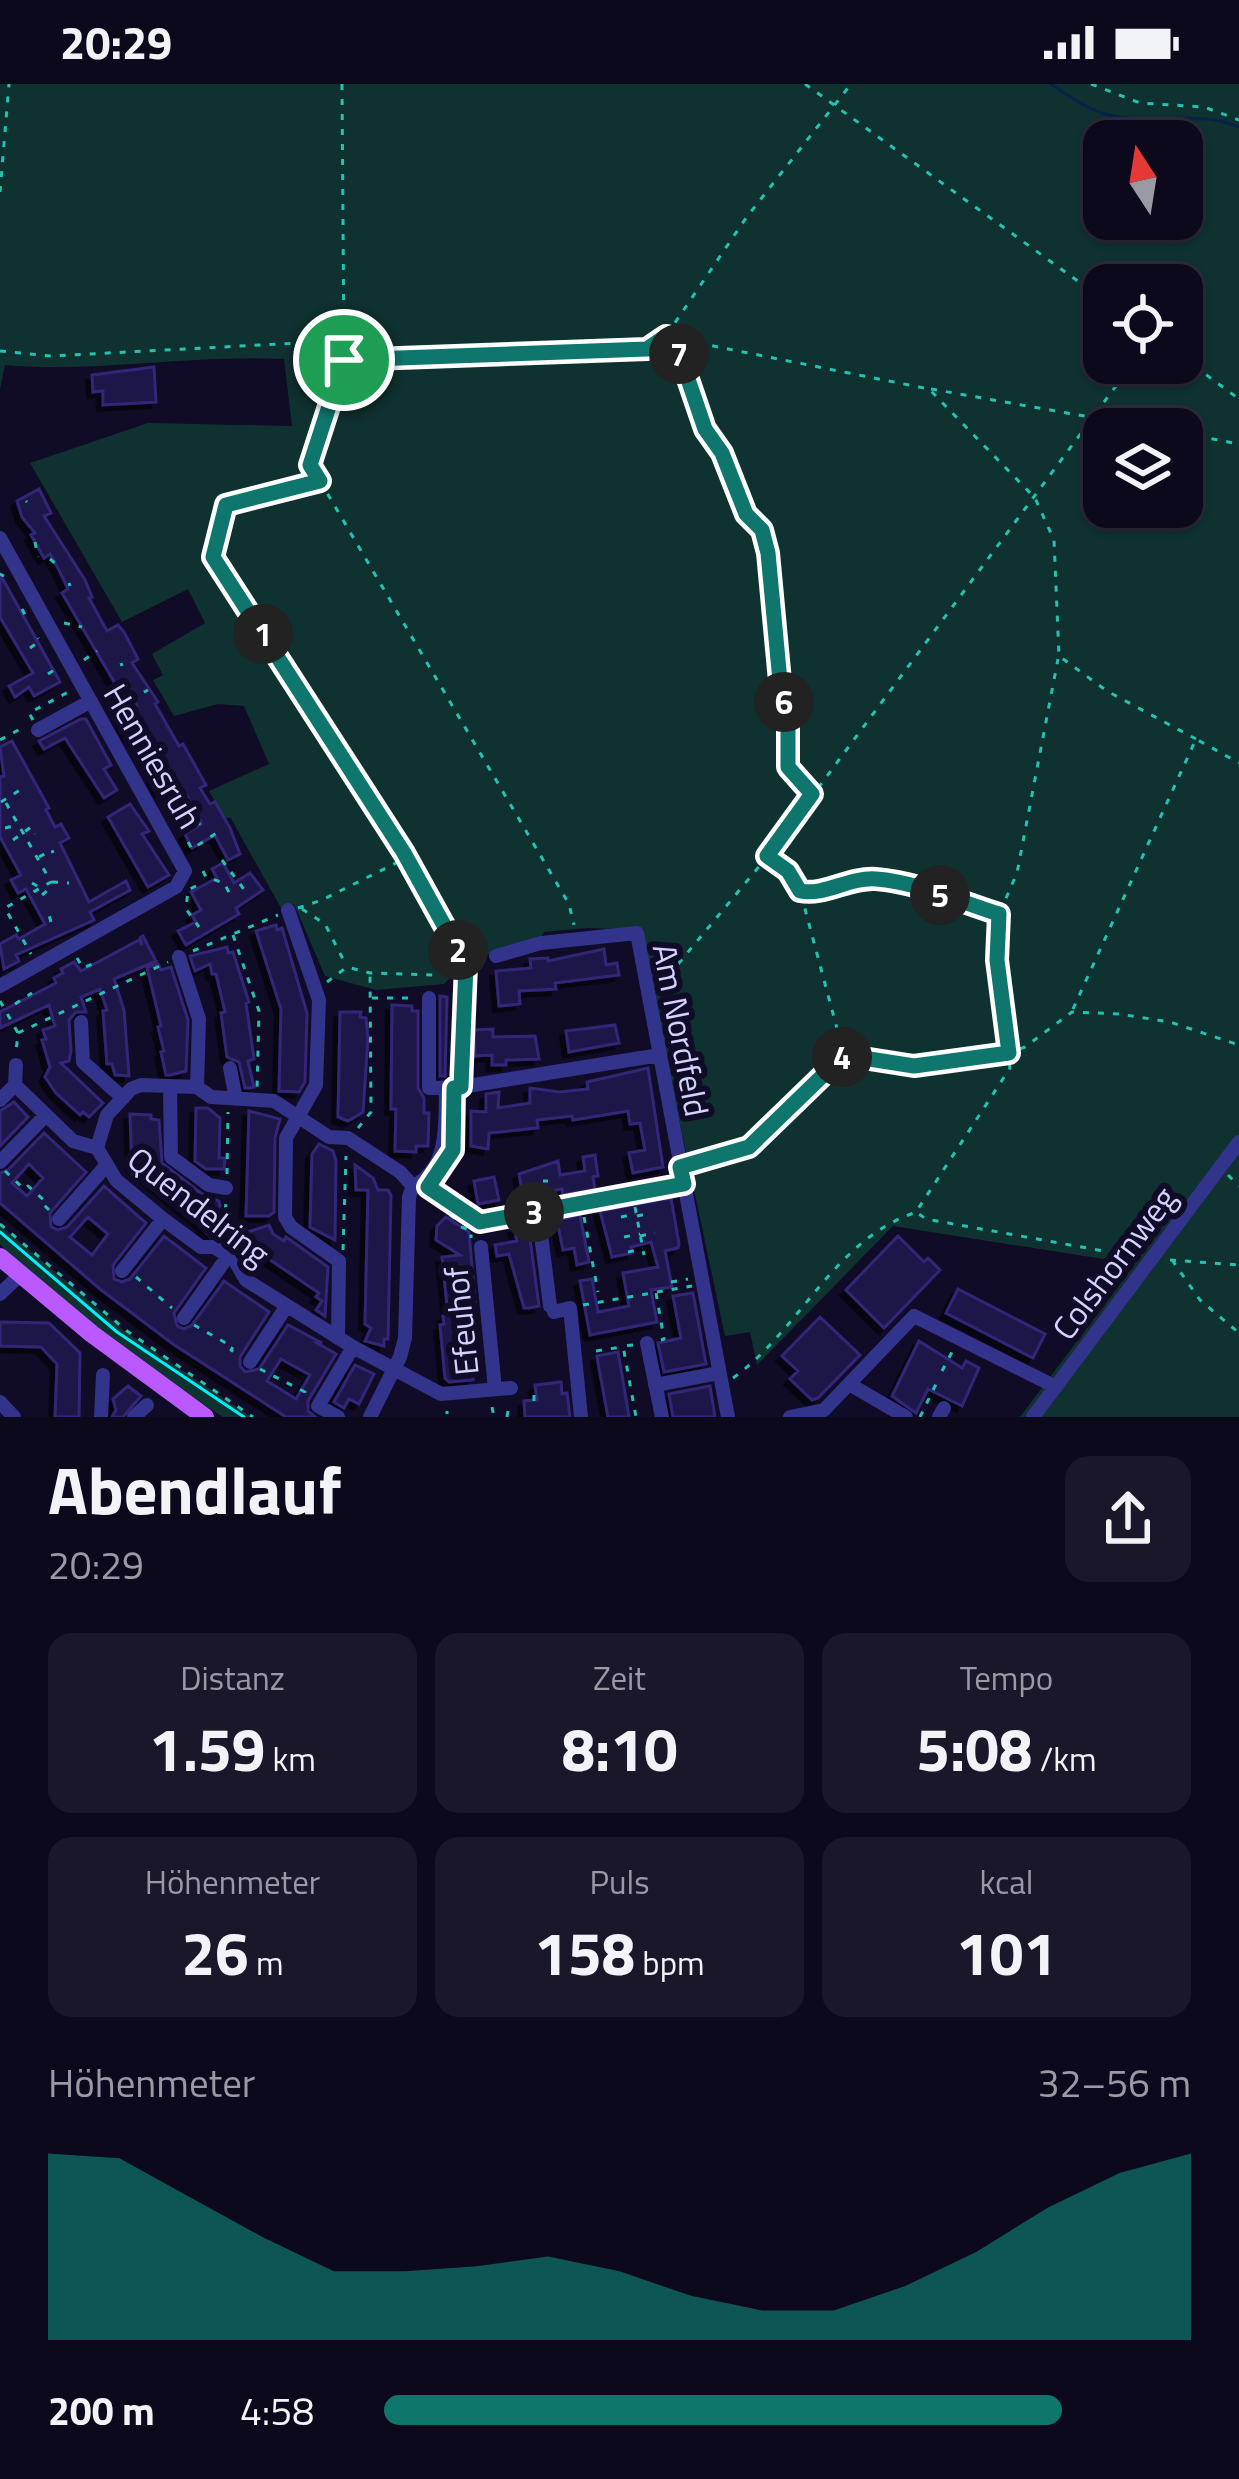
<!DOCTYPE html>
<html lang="de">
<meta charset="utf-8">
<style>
body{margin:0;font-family:"Titillium Web",sans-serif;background:#1a172a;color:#f1f3f6;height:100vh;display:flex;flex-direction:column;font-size:45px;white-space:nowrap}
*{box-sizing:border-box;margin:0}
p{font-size:39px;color:#9a9aa4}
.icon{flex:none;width:66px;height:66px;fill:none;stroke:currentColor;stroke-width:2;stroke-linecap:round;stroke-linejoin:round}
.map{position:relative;height:1333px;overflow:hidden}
.drawer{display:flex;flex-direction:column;background:#0c091d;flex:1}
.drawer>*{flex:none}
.needle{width:78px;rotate:348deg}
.fabs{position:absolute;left:1083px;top:36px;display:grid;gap:24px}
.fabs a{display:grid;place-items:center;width:120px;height:120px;border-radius:24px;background:#0c091d;box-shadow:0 3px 9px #0004,0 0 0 3px #2c2a3b;font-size:60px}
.pin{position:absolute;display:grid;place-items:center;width:102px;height:102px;color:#fff;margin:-51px;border:6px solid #fff;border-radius:50%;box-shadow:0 3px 12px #0007}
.km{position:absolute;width:60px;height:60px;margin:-30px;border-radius:50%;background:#222;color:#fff;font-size:33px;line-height:60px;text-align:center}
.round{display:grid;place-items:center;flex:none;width:126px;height:126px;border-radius:24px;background:#1a172a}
.headline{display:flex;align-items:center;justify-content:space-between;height:204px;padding:0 48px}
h1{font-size:66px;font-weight:700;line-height:90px}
.figures{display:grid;grid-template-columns:repeat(3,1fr);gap:18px;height:204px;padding:12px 48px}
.figures div{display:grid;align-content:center;border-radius:24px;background:#1a172a;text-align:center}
.figures b{font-size:60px;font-weight:700}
.figures small{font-size:33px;font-weight:400}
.figures p{font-size:33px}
.chart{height:336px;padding:24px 48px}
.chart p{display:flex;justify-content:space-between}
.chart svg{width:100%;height:216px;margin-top:12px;fill:#0f766e;opacity:.7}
ul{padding:0 48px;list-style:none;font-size:39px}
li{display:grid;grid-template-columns:192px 144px 1fr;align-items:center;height:90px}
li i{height:30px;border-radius:15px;background:#0f766e}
.status{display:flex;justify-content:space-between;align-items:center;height:84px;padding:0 60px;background:#0c091d;direction:ltr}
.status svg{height:33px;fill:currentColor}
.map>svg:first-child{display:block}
.green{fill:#0f312f;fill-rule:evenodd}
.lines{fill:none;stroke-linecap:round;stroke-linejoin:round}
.stream{stroke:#06234c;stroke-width:3}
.building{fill:#1f164a;stroke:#332678;stroke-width:3;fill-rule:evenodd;filter:url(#shadow)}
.path{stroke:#22c3b3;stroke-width:3;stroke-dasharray:6 9;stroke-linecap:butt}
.minor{stroke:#32338b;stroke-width:14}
.major{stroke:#ba59ff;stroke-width:18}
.tram{stroke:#00effd;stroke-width:3}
.route-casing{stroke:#fff;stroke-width:24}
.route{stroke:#0f766e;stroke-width:15}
.labels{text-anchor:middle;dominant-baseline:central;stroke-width:12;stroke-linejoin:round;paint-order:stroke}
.street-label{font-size:33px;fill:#d5d2ff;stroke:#100c27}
</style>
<div class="status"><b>20:29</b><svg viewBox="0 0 49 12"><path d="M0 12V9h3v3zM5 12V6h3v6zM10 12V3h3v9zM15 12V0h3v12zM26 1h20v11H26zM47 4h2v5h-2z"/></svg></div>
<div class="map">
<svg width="1239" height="1333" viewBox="0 0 1239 1333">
<defs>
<filter id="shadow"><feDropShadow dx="-5.5" dy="5.5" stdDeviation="0" flood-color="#0009"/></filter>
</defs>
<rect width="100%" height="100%" fill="#100c27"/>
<path class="green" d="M0 0H1239V1333H1020L1135 1180 893 1142 757 1281 750 1248 725 1252 639 846 587 844 544 848 540 855 468 876 444 900 376 906 325 892 294 820 281 824 230 733 225 735 209 707 269 680 244 622 218 620 174 632 153 596 163 591 152 570 205 539 188 505 122 538 30 379 148 339 292 342 284 275C191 270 98 289 5 281L0 305ZM1104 57H1182V135H1104ZM1104 201H1182V279H1104ZM1104 345H1182V423H1104Z
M0 1141 126 1248 251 1333H223L178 1304 119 1262 13 1174 0 1160Z"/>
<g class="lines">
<path class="stream" d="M1051 0C1069 12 1087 26 1109 31 1153 42 1197 25 1239 43"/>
</g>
<path class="building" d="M154 283 156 318 103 321V307L93 308 92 291Z
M39 405 51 429 44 432 85 496 92 513 89 514 107 547 118 541 124 548 138 575 132 579 158 618 155 620 179 662 183 660 206 701 200 704 210 720 215 718 230 744 240 770 228 776 215 751 192 764 185 750 202 740 187 712 182 715 173 699 160 707 153 694 166 686 141 645 129 652 120 634 137 622 126 603 119 606 62 509 68 505 60 488 50 470 44 474 31 451 35 449 22 433 17 417Z
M0 490 60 598 34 612 29 603 15 613 9 602 33 589 0 533Z
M81 635H86L111 681 104 685 117 706 104 714 65 654 44 665 39 657Z
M12 657 49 724 46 726 55 743 61 740 69 754 60 759 89 818 126 797 130 806 90 828 94 836 16 871 19 877 4 885 0 860 16 851 19 855 45 840 26 805 18 809 11 796 21 791 0 753V693L4 692 0 663Z
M130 720 149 747 142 750 169 791 148 803 108 733Z
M223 779 234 799 250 789 263 806 236 824 239 830 186 861 178 847 196 838 192 831 201 826 191 808 217 794 212 785Z
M276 841 277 846 282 844 307 929 305 998 299 1008 279 1007 281 925 256 847Z
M143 852 156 877 114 895 124 926 129 992 115 991 112 980H107L103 927 107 926 100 905 81 913 86 928H76L69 936 71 967 69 977 61 979 103 1019 89 1033 83 1028 80 1031 56 1009 45 993 50 983 42 956 46 955 43 946 55 942 49 921 0 944V928L56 899 54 894 63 889 61 885 74 878 81 887 139 856 142 861 140 854Z
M227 863 228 869 233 868 249 918 246 919 254 975 248 977 254 1003 249 1004H245L239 978 227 973 221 929 225 928 216 890H212L210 880 195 887 190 872Z
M604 865 606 881 617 879 619 891 555 899 556 905 519 907 520 920 499 922 496 887 531 884 530 875 548 874V877Z
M158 880 161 886 171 883 188 936 186 987 170 991H166L161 968 164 967 158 943 161 942 147 883Z
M440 912 447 913 445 992H440Z
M392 921 412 922V927H418V1004L424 1014V1029H429L428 1062H416V1068L395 1067 396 1025H391Z
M340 928H361L360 933 366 934 368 954 363 1028 348 1037 338 1033Z
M615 941 619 959 569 968 566 947Z
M493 945V953L535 952 539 975 506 976V981H492V971L475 972 474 946Z
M648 984 663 1083 633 1089 629 1069 645 1066 640 1039 630 1040 628 1027 573 1036 572 1032 537 1036 538 1044 489 1049 488 1065 471 1062V1027L486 1028V1010L499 1008 498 1024 530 1019V1004L559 1008 588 1005 587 998Z
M14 1018 28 1033 0 1062V1027Z
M196 1024H208L220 1034 219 1074H225L224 1085H206L195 1077Z
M249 1027 280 1035 275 1054 274 1128 269 1132H246Z
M130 1030 151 1031V1035L159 1036 162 1079 202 1110 219 1117 220 1122 212 1133H224V1143H218L210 1152 202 1145 205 1142 132 1082Z
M44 1049 86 1088 50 1129 51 1143 58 1146 67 1143 104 1102 146 1139 113 1181 114 1195 122 1198 130 1195 164 1152 206 1184 174 1229 177 1242 184 1245 192 1241 224 1197 269 1228 240 1273V1282L245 1288 259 1285 288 1241 322 1259H317L336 1270 308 1317V1327L315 1333H286L173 1260 100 1205 0 1119V1089L8 1086ZM29 1080 43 1094 27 1112 12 1099ZM88 1133 108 1150 92 1171 70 1153ZM281 1275 310 1291 296 1315 267 1297Z
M319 1060 333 1067 336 1077 335 1156 310 1143 312 1070Z
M595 1071 598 1092 593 1093 595 1105 563 1111 562 1105 523 1112 519 1090 558 1077 560 1091 585 1087 583 1073Z
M355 1081 373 1094 378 1106H388L391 1111 388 1255H384V1262L365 1257 371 1244 365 1240 368 1106H356Z
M494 1093 499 1116 478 1120 474 1097Z
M671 1114 679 1160 678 1164 665 1167 672 1203 651 1206 657 1238 590 1251 580 1197 592 1195 598 1228 609 1226 629 1222 623 1189 658 1183 651 1158 631 1163 632 1169 612 1173 600 1127Z
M580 1131 589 1178 577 1181 574 1164 563 1166 557 1136Z
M446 1133 469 1148 476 1229 468 1230 473 1296 449 1298 445 1294 440 1241 444 1240 443 1232 448 1231 442 1173 460 1171 436 1156 437 1142Z
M528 1140 539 1222 529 1224H524L509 1170 497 1172 495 1161 517 1157 514 1144Z
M269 1141 273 1150 284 1157 286 1153 328 1183 325 1232 316 1226 322 1217 316 1213 319 1209 257 1167 248 1148Z
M898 1152 924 1178 928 1174 940 1186 884 1244 846 1206Z
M958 1205 1045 1250 1033 1274 946 1229Z
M693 1209 706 1280 664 1288 658 1259 681 1254 673 1212Z
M820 1233 860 1271 818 1314 812 1316 790 1295 798 1287 782 1272Z
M0 1238 49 1239 80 1269 79 1333H55L57 1280 41 1263 0 1262Z
M919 1257 962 1284 966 1277 979 1284 962 1322 928 1305 916 1329 892 1312Z
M618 1268 622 1291 629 1333H608L599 1284 597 1272Z
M355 1281 374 1290 359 1320 349 1315 344 1324 334 1318Z
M561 1298 562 1310 567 1309 570 1333H525L524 1317 537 1316 535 1301Z
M128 1302 141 1312 123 1333H112L116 1326 113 1315Z
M710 1302 715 1333H673L669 1310Z"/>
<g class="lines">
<path class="path" d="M342 0 344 276 310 381 320 397 226 421 213 473 404 769 466 882 462 989
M805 0 1104 216
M1091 0 1140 19 1204 23 1239 36
M0 108 9 0
M668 253 929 305 1035 414 1054 456 1059 572 1107 607 1196 655
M675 256 705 345 721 369 746 430 762 445 768 469 780 597 788 633V683L812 710
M0 267 51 272 299 259 344 276 647 265 666 252 746 134 851 0
M1182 273 1239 315
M931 305 1158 345
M1182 349 1239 360
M320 397 569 820 574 841
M26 417 27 418
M35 458 38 473
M50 475 57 481
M0 490 4 492
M69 499 70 502
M22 525 25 531
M64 539 82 543
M30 564 40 557 38 554
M84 576 97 567
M121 579 122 582
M48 590 57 584
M33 636 29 629 72 606
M113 636 131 624 132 614 148 606
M126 655 145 640
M0 656 24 643
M147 687 162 678
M159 708 175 699 177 702
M1 718 20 706
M6 719 51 798 5 824 31 870
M5 744 17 741
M182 749 202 738
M13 756 31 743 35 750
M188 758 192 765 218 748
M39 773 52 766 53 769
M767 773 787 787 800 807C825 813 849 793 876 795 917 798 960 818 999 830L996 876 1010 984 916 1128 926 1135 1137 1173
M222 776 246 808
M203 787 206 793 224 799 232 814
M52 798 69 799
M32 799 39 803
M196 802 188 806 186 825 199 843
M801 810 844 971 914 982 1009 969 1025 963 1072 928 1119 930 1170 938 1239 961
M42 811 48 806 45 801
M298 824 322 816 404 775
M302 825 325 840 346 881
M1000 828 1017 789 1058 575
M51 838 49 831 53 829
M233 851 259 927 257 1005
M193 867 278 831
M77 874 83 884 99 877
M327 898 347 883 370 889 436 891 482 877
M659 903 767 773 1133 279
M372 914H416
M0 917 18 949 16 968
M15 920 32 909
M1073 925 1196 655 1239 679
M18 949 168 878
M358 1044 371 1028 370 890
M694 1079 749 1063 843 972
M5 1087 24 1105 28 1102 45 1117 43 1120 50 1127
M227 1090 228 1028
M1228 1091 1239 1102
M543 1097H548
M431 1106 468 1131
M635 1123 644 1171
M450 1131 461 1139
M637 1132 651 1129
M584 1133 598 1208
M621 1133 636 1130
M0 1140 127 1247 253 1333
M461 1143 471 1146V1154
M640 1152 655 1149
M624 1153 640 1150
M223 1156 226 1118
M343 1166 346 1072
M628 1168 643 1165
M1170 1176 1239 1181
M1172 1176 1200 1216 1239 1249
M136 1193 172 1224
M671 1198 688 1195
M656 1209 664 1255 661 1256
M583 1221 692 1202
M475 1239 471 1243 475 1293
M194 1241 233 1263 231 1266 237 1270
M633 1261 623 1262 636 1333
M596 1267 621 1263
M260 1285 305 1308 303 1312 307 1314
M942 1287 952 1268
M733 1294C799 1247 834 1156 914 1129
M534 1311V1317
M492 1323 494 1333
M447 1327V1330
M507 1333 509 1321
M920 1333 936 1300"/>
<path class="minor" d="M0 454 185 787 176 803 0 902
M38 646 91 617
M288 826 319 916 316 1001 286 1054 285 1133 291 1143 339 1177 338 1254
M496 872 541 859 637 849 728 1333
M179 873 199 935 197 1003
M429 914V1004L461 1003 660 971
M81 938 83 978 123 1014
M230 984 236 1015
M15 1001 73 1057 97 1064
M170 1002 171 1073 209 1101 226 1104
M0 1016 15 1001 16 981
M0 1078 45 1032
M413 1102 400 1088 348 1054 329 1053 274 1017 211 1013 197 1003 141 1001 131 1005 107 1031 97 1064 116 1096 163 1135 201 1163H214L235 1177 246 1196 353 1263 441 1310 511 1304
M413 1102C450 1085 445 1038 446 1004
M538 1127 550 1222
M59 1135 105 1083
M480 1138 684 1100
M481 1163 495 1305
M122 1187 163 1135
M0 1210 20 1191
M554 1228 570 1224 581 1333
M184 1234 228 1172
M647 1259 662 1333
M250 1278 286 1223
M849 1300 906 1333
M655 1301 719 1289
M0 1318 14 1333
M101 1333 103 1291
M134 1333 147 1321
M338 1333 318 1322 353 1263
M370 1333 400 1273 405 1254 409 1113 413 1102
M790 1333 824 1326 914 1232 1056 1303
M939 1333 944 1324
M1033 1333 1239 1058"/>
<path class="major" d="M0 1173 92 1250 205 1333"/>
<path class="tram" d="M0 1148 117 1248 244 1333"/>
</g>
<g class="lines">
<g class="route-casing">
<path id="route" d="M666 252 674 254 705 345 722 369 746 430 762 446 768 469 780 597 788 633V683L812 710 767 772 788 787 800 807C825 812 849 793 876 795 917 798 960 818 999 830L997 876 1009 969 914 982 844 971 749 1063 680 1083 684 1100 480 1138 428 1103 453 1066 454 1004 461 1003 466 881 404 769 213 473 226 421 320 397 310 381 344 276 647 265Z"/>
</g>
<use href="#route" class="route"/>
</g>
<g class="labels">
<g class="street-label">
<text transform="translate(153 672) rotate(60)">Henniesruh</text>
<text transform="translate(681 946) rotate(79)">Am Nordfeld</text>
<text transform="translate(199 1122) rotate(38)">Quendelring</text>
<text transform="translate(1114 1179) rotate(-53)">Colshornweg</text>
<text transform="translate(461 1237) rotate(-96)">Efeuhof</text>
</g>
</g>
</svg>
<div class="fabs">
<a><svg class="needle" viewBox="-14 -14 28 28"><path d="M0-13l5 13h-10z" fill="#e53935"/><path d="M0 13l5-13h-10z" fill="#9a9aa4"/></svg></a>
<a><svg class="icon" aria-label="locate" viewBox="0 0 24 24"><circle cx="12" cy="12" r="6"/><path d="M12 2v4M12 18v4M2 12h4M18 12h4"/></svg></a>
<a><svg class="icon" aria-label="layers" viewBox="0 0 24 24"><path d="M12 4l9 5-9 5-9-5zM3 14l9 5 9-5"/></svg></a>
</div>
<div class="pin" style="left:344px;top:276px;background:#1e9e55"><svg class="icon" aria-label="arrive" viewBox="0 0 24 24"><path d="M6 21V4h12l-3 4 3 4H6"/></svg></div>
<b class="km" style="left:263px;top:550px">1</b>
<b class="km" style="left:458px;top:866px">2</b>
<b class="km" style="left:534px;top:1128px">3</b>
<b class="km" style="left:842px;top:973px">4</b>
<b class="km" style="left:940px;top:811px">5</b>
<b class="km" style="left:784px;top:618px">6</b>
<b class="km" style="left:679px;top:270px">7</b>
</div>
<section class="drawer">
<div class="headline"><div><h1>Abendlauf</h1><p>20:29</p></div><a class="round"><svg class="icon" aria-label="share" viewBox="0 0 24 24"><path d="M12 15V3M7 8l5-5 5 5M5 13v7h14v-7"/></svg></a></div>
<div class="figures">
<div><p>Distanz</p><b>1.59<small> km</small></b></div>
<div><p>Zeit</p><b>8:10</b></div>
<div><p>Tempo</p><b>5:08<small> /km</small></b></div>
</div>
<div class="figures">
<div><p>Höhenmeter</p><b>26<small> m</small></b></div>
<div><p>Puls</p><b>158<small> bpm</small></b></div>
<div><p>kcal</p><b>101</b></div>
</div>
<div class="chart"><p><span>Höhenmeter</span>32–56 m</p>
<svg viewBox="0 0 160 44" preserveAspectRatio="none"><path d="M0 44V6L10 7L20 15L30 23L40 30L50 30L60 29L70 27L80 30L90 35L100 38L110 38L120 33L130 26L140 17L150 10L160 6V44z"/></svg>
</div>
<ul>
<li><b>200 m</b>4:58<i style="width:84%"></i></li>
</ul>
</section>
